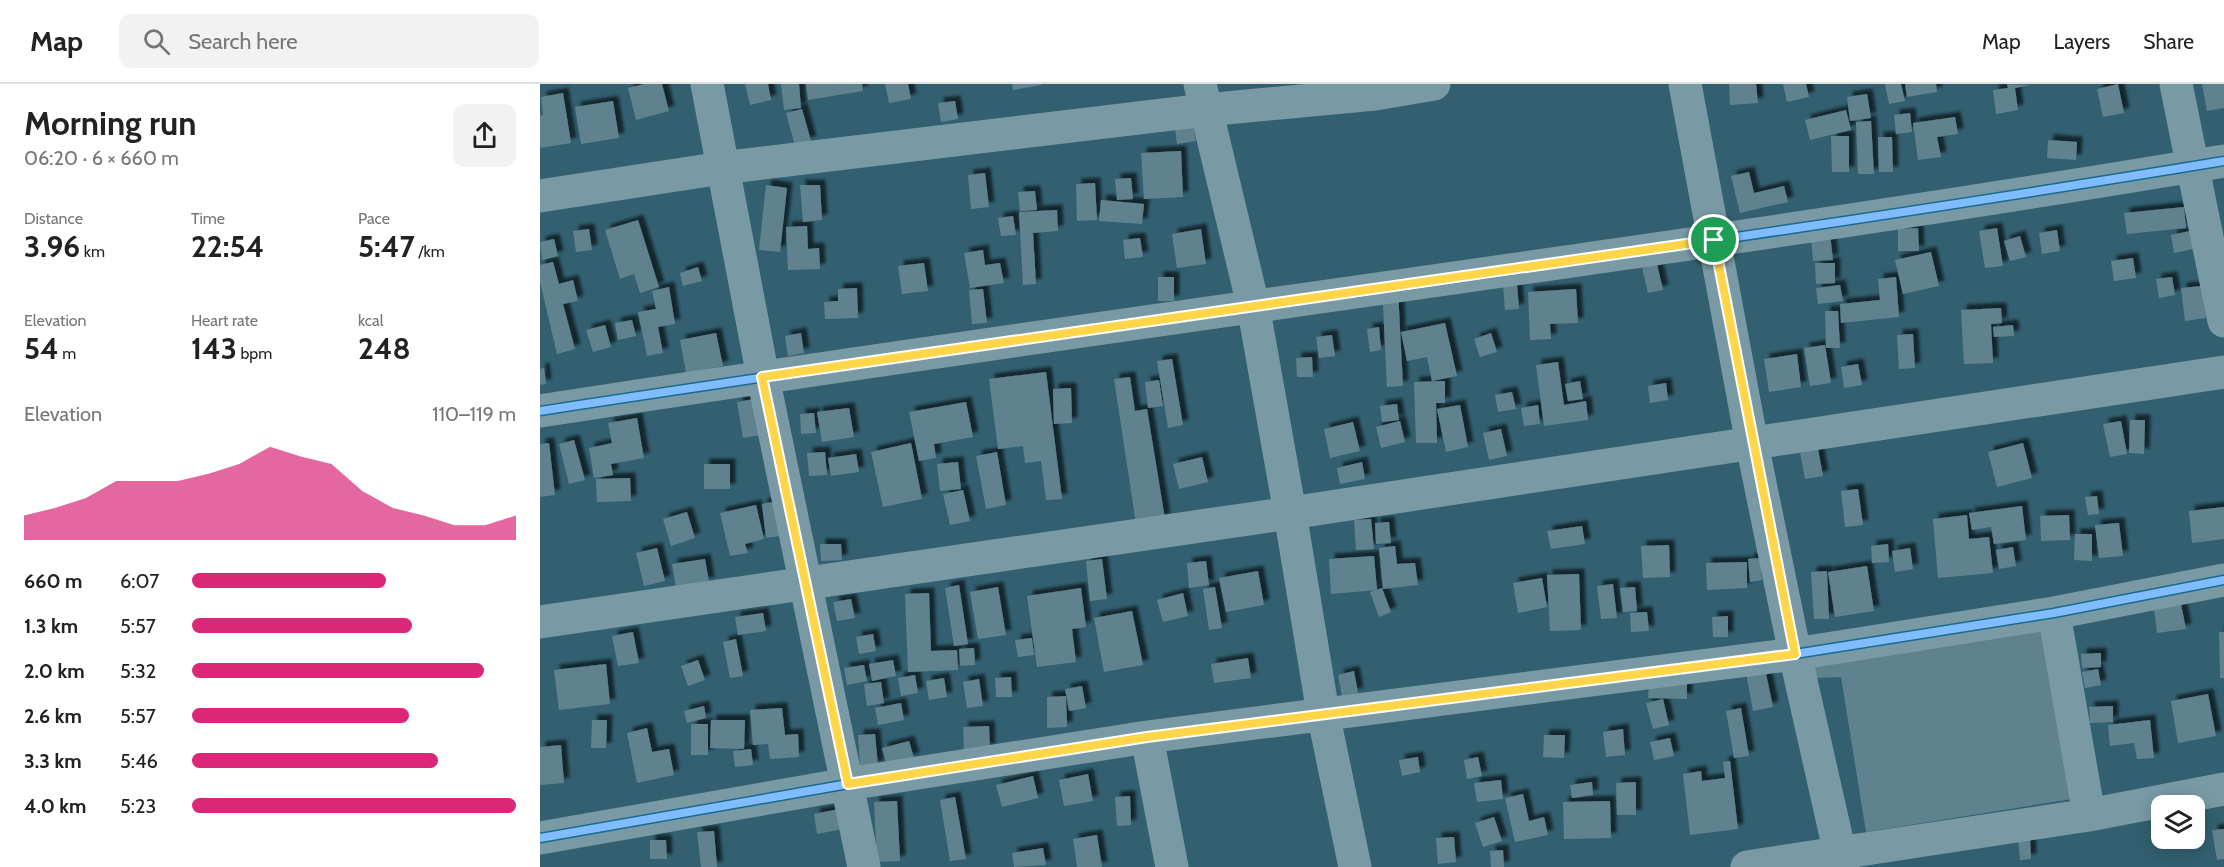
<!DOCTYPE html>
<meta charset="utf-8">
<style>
body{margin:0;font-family:Cabin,sans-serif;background:#f2f2f2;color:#222;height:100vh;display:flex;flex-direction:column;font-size:22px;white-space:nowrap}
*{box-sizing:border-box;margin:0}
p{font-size:20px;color:#767676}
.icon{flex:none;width:33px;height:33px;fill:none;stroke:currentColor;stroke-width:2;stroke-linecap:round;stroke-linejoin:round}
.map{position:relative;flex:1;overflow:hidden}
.drawer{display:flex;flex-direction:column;background:#fff;width:540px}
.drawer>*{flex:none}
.tools{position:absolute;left:1611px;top:711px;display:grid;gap:12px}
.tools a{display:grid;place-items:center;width:54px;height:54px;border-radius:12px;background:#fff;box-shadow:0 3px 15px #0003;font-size:30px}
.pin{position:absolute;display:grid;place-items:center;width:51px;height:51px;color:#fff;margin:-26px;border:3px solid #fff;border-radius:50%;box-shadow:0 2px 6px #0007}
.round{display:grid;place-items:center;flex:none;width:63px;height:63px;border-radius:12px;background:#f2f2f2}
.head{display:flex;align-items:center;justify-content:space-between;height:102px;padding:0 24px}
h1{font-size:33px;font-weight:800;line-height:45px}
.stats{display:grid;grid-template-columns:repeat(3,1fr);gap:9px;height:102px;padding:6px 24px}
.stats div{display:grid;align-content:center}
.stats b{font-size:30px;font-weight:800}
.stats small{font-size:16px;font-weight:400}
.stats p{font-size:16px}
.chart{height:168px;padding:12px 24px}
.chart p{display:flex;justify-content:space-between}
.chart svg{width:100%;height:108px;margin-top:6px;fill:#db2777;opacity:.7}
ul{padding:0 24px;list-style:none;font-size:20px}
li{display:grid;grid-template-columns:96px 72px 1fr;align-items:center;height:45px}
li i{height:15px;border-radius:8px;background:#db2777}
header{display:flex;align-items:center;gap:36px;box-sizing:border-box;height:84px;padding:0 30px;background:#fff;border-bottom:2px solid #e0e0e0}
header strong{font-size:28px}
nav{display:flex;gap:33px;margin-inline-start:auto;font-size:21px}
.search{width:420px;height:54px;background:#f2f2f2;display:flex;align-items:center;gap:15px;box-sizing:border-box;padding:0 21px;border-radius:12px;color:#767676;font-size:22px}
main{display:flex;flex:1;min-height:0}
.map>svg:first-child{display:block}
.building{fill:#60828e;filter:url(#shadow)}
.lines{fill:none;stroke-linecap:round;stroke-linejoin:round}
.minor{stroke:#799aa5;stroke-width:33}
.cycleway-casing{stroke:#186c8b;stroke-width:11}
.cycleway{stroke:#80bcff;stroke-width:8}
.route-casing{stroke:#fff;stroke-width:12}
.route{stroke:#ffd54a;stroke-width:8}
</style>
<header>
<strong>Map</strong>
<div class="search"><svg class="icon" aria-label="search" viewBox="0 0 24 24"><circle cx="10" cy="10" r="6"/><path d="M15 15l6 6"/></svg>Search here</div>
<nav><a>Map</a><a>Layers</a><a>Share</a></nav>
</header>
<main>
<section class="drawer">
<div class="head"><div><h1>Morning run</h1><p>06:20 · 6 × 660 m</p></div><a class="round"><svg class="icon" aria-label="share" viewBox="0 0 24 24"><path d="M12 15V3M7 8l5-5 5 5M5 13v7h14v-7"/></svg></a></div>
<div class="stats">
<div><p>Distance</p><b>3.96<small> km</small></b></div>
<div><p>Time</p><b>22:54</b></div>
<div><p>Pace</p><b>5:47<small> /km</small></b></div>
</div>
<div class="stats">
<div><p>Elevation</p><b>54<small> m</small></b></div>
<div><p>Heart rate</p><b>143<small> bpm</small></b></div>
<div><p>kcal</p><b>248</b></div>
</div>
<div class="chart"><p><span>Elevation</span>110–119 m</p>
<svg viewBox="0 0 160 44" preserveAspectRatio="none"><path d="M0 44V34L10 31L20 27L30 20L40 20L50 20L60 17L70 13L80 6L90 10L100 13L110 24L120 31L130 34L140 38L150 38L160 34V44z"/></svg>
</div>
<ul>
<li><b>660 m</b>6:07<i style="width:60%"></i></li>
<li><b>1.3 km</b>5:57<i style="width:68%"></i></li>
<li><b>2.0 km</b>5:32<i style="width:90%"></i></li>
<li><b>2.6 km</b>5:57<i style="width:67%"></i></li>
<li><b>3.3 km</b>5:46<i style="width:76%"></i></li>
<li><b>4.0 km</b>5:23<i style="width:100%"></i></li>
</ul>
</section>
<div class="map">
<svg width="1684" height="783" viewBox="0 0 1684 783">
<defs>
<filter id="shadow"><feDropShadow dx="5.5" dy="-5.5" stdDeviation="1.5" flood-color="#0009"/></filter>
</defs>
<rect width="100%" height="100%" fill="#326071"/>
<path class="building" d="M104 0H122L129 27 96 36 88 4Z
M205 0H228L231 16 210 21Z
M241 0H259L261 24 244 26Z
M266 0H322L323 7 268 16Z
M345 0H368L371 15 349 19Z
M472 0H501V1L473 6Z
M1189 0H1216L1218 19 1190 21Z
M1243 0H1266L1269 13 1247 18Z
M1345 0H1361L1365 17 1349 20Z
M1365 0H1396L1397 8 1367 13Z
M1467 0 1491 1 1475 4 1478 26 1456 30 1453 6 1468 4Z
M1578 0 1584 29 1563 33 1557 5Z
M1662 0H1684V24L1667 27Z
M23 9 31 59 0 64V32L3 31 1 13Z
M1327 10 1331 34 1310 37 1307 13Z
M73 17 79 54 41 60 35 23Z
M415 17 418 35 401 38 398 19Z
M262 25 271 57 255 62 246 29Z
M1306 26 1311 46 1270 56 1265 36Z
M1370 29 1372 48 1356 50 1354 31Z
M1415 33 1418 50 1397 53 1401 73 1378 76 1373 39Z
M1331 37 1334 90H1318L1316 38Z
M653 41 656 57 637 60 635 44Z
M1291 52H1309V88H1292Z
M1338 53H1352L1353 88H1339Z
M1508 56 1537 58 1536 76 1507 74Z
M641 67 643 113 604 115 601 69Z
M1209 88 1214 109 1244 102 1248 118 1200 129 1191 92Z
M445 89 449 123 431 125 428 91Z
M591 94 593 115 577 116 575 95Z
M555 99 557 136 537 137 536 100Z
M226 101 247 104 240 168 219 166Z
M260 101H280L282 136 263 138Z
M495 107 497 126 480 127 478 108Z
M561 116 604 120 602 140 559 137Z
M1644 123 1646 144 1587 150 1584 129Z
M517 126 518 147 493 149 496 200 483 201 479 128Z
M473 132 476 151 461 152 458 134Z
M98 136 119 203 100 209 94 190 80 195 65 146Z
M267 142 268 165 279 164 280 185 248 186 246 143Z
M1378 144 1379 167H1358V145Z
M1457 144 1463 182 1445 184 1439 147Z
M49 145 52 166 36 168 33 147Z
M661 145 666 180 637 184 632 150Z
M1517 146 1520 167 1502 170 1499 149Z
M1650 147 1653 165 1634 169 1631 151Z
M1290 150 1293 176 1273 177 1271 152Z
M1480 152 1486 173 1470 177 1464 157Z
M600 154 603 173 585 175 583 156Z
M14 155 18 172 2 176 0 158Z
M443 166 445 181 460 179 464 199 430 204 424 169Z
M1391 168 1399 202 1363 210 1355 176Z
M1593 174 1596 194 1574 197 1571 177Z
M1116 176 1123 206 1108 209 1101 179Z
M13 178 19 200 33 196 38 217 23 220 35 265 17 270 0 198V181Z
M384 179 388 207 362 210 358 182Z
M1275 179H1295V199L1276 200Z
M158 183 162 197 143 202 140 189Z
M618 193H634V217H618Z
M1356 193 1359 233 1301 239 1300 220 1340 216 1338 195Z
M1632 193 1635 211 1619 214 1616 195Z
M977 200 979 225 965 226 963 201Z
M1300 201 1303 217 1278 220 1276 204Z
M1662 202 1666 234 1645 237 1641 204Z
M129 203 135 240 118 243 123 269 107 272 98 228 116 225 112 207Z
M317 204 318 234 285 235 284 218 298 217V205Z
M443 205 447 239 432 240 429 206Z
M1036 205 1038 239 1010 240 1011 255 990 256 988 208Z
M858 206 863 302 847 303 843 221 823 222Z
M1461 224 1462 239 1451 240 1453 279 1424 280 1421 226Z
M1285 227H1298L1300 264H1286Z
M92 236 96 252 78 256 75 239Z
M905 239 917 292 892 297 887 273 867 277 861 248Z
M65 241 71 263 53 268 46 246Z
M1473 241 1474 252 1454 253 1453 243Z
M839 243 841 266 830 268 827 245Z
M176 249 183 282 146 289 140 256Z
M261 249 264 269 248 272 245 252Z
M951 249 957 268 940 273 934 255Z
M1373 250 1375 284 1359 285 1357 251Z
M792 251 795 272 779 274 776 253Z
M1285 261 1291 299 1270 302 1264 264Z
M1257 270 1261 303 1229 308 1224 275Z
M772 273 773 293H757L756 274Z
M632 275 643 341 628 344 617 277Z
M1018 278 1024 321 1046 317 1048 336 1004 342 996 281Z
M1318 280 1322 301 1304 304 1301 283Z
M4 284 6 300 0 301V285Z
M506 288 522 415 506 416 501 377 485 379 483 362 458 365 449 295Z
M590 293 595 327 607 325 625 435 596 440 574 295Z
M619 296 623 322 608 324 605 298Z
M905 297V319H896L897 359H876L874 298Z
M1040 297 1043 315 1028 317 1025 300Z
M1126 299 1128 316 1110 319 1108 302Z
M531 304 532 339 514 340 513 305Z
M972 308 976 325 958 328 955 311Z
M214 315 221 351 203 354 197 318Z
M426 318 433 353 394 360 396 374 379 377 369 328Z
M857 320 859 336 842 338 840 322Z
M920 321 928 363 906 368 897 325Z
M998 321 1000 340 984 342 981 324Z
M309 324 314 353 282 358 277 328Z
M274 329 276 349 261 350 260 330Z
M97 334 104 374 71 380 73 391 54 394 49 364 72 359 68 339Z
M1590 336H1605L1604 370 1589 369Z
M860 337 865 358 841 364 836 343Z
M1581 337 1587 370 1570 373 1563 340Z
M813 338 820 367 790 374 784 345Z
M961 345 967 372 949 376 943 349Z
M34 356 45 396 29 400 19 360Z
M9 359 15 411 0 413V360Z
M371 359 382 415 343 423 331 368Z
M1483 359 1492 394 1457 403 1448 368Z
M1278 365 1283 392 1265 395 1260 368Z
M285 368 287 391 269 392 267 369Z
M457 368 466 421 446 425 436 372Z
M316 370 319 388 291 392 288 374Z
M662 373 668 398 639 405 633 380Z
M418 378 421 405 400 407 397 380Z
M822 378 825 395 800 400 797 384Z
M164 380H190V405H164Z
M90 394 91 417 57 418 56 395Z
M1318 405 1323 441 1305 443 1301 407Z
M423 406 430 437 410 441 403 410Z
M1557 412 1559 430 1548 431 1545 413Z
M237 417 241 452 226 454 222 420Z
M216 421 224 455 205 460 208 469 190 472 180 429Z
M1482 422 1486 456 1454 460 1451 443 1432 446 1429 429Z
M1684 423V455L1652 459 1649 427Z
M147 428 155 454 131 462 123 435Z
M1427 431 1429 455 1449 453 1453 489 1398 494 1393 435Z
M1529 431 1530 456 1501 457 1500 432Z
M831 435 834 465 816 466 814 436Z
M849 438 851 459 836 460 835 439Z
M1579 439 1583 472 1559 474 1555 441Z
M1042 442 1045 460 1011 465 1007 447Z
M1535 450H1552V477L1534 476Z
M280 460H301L302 476 281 477Z
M1348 460 1349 478 1332 479 1331 462Z
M1129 461 1130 493 1103 494 1101 462Z
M855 462 857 480 875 479 878 501 843 505 839 464Z
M1473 463 1476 482 1459 485 1456 466Z
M117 464 125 497 104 502 96 469Z
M1370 464 1373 485 1355 488 1352 467Z
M834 472 837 506 791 510 789 475Z
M1220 474 1222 496 1210 498 1208 475Z
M165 475 169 498 136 503 132 480Z
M562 475 567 515 550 517 546 477Z
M666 477 669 501 649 504 647 479Z
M1207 478V504L1167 506 1166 479Z
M1327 482 1334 527 1295 533 1288 488Z
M718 487 724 521 686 528 679 494Z
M1287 487 1289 535H1274L1271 488Z
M1039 490 1041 546 1010 547 1007 491Z
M1002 494 1007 523 978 529 973 499Z
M1073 500 1077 534 1061 535 1057 502Z
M419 501 428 560 414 562 405 504Z
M458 503 466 551 438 555 430 508Z
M675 503 682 544 669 546 663 505Z
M1095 503 1097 527 1083 528 1080 504Z
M541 504 546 543 532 545 536 578 497 583 487 512Z
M842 504 851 528 839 533 830 508Z
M389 509 391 567 417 566 418 586 368 588 365 510Z
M643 509 648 532 623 538 617 516Z
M311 515 315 534 297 537 293 518Z
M1641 520 1646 545 1617 549 1614 525Z
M592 527 603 581 564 588 554 534Z
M1107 528 1109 547 1091 548 1090 529Z
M223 529 226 547 198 551 195 533Z
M1188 532V553H1173L1172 533Z
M1510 541 1538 714 1326 748 1301 593 1275 594 1274 574Z
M93 548 99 579 78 582 72 552Z
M1679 548H1684V594H1680Z
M333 550 336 567 319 570 316 553Z
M492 554 494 571 478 573 475 556Z
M196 555 203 592 190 594 183 558Z
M434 564 435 581 420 582 419 565Z
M1561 569V583L1542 584 1541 570Z
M708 574 711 594 674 599 671 580Z
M158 576 165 596 148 602 141 582Z
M353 576 356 592 332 597 329 580Z
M66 580 70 620 19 626 14 586Z
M324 581 327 597 307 601 304 584Z
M1225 585 1233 623 1213 627 1206 589Z
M1558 585 1561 601 1545 604 1542 588Z
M814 587 818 609 802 612 798 591Z
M375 591 378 609 361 612 358 594Z
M471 593 472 613H456L455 594Z
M404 594 407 613 389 616 386 597Z
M439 595 443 622 427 624 423 598Z
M341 598 344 619 327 622 324 600Z
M1109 598 1147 599V615L1108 614Z
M542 602 546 624 529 627 525 605Z
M1668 610 1676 652 1638 659 1631 617Z
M526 612 527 643 507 644V613Z
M1123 615 1129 641 1113 645 1106 619Z
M361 619 364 636 338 641 335 624Z
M164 622 166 634 147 639 144 627Z
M1573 622V638L1550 639 1549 623Z
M242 624 245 651 258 650 259 673 230 675 228 660 213 661 210 626Z
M1201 624 1209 672 1194 674 1186 627Z
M52 636H67L66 664H51Z
M171 636H205L204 665 170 664Z
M1610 636 1614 674 1597 675 1594 659 1570 662 1568 641Z
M151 640H168V671H151Z
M449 642 450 665H424L423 643Z
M107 644 112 668 129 665 134 691 97 699 87 649Z
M1083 645 1085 671 1066 673 1063 648Z
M335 650 338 682 320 683 318 651Z
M1004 651H1025L1024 674 1003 673Z
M1130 654 1134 672 1114 676 1110 658Z
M369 657 374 674 347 682 342 664Z
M21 661 24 699 0 701V663Z
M211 665 213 681 195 683 193 667Z
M878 673 880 688 862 692 859 676Z
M938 673 942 692 927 695 924 676Z
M1190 677 1198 745 1150 751 1143 690 1161 687 1162 697 1185 694 1183 678Z
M548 690 553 717 524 722 519 696Z
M493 692 498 714 462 723 456 701Z
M961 696 963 715 937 718 934 699Z
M1052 698 1053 711 1032 714 1030 701Z
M1096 698V731H1077L1076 699Z
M983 710 989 737 1004 733 1008 751 975 758 965 714Z
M590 712 591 741 577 742 575 713Z
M415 713 426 775 410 777 400 716Z
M357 717 360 777 337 778 334 718Z
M1070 717 1071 754 1024 755 1023 718Z
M304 724 308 744 277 750 274 730Z
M954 733 962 757 943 763 935 739Z
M1684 745V775L1677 776 1672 746Z
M174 747 177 783H161L157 748Z
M557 751 562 783H537L533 755Z
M914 753 916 778 898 780 896 754Z
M1490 753 1491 775 1480 776 1478 754Z
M110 756H126L127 775H110Z
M503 764 506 781 474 783 472 769Z
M963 766 964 783H951L950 767Z"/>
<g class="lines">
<path class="minor" d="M167 0 223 293 324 783
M660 0 713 221 750 429 783 629 815 783
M1145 0 1212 360 1255 570 1303 783
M1636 0 1684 237
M0 112 182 84 665 26 835 10 894 0
M0 327C561 240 1124 170 1684 77
M1514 529 1549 731
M0 538 750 429 1684 288
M607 653 632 783
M0 754 308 700 607 653 1255 570 1514 529 1684 496
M1207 783 1549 731 1684 705"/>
<g class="cycleway-casing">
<path id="cycleway" d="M0 327C561 240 1124 170 1684 77
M0 754 308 700 607 653 1255 570 1514 529 1684 496"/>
</g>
<use href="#cycleway" class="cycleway"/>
</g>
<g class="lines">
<g class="route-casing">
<path id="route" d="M1174 156 1255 570 607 653 308 700 222 293Z"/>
</g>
<use href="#route" class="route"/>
</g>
</svg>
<div class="tools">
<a><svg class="icon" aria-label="layers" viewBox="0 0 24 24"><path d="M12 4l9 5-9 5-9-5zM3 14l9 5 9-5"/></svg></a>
</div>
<div class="pin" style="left:1174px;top:156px;background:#1e9e55"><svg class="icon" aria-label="arrive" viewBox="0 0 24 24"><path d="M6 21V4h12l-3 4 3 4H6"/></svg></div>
</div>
</main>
